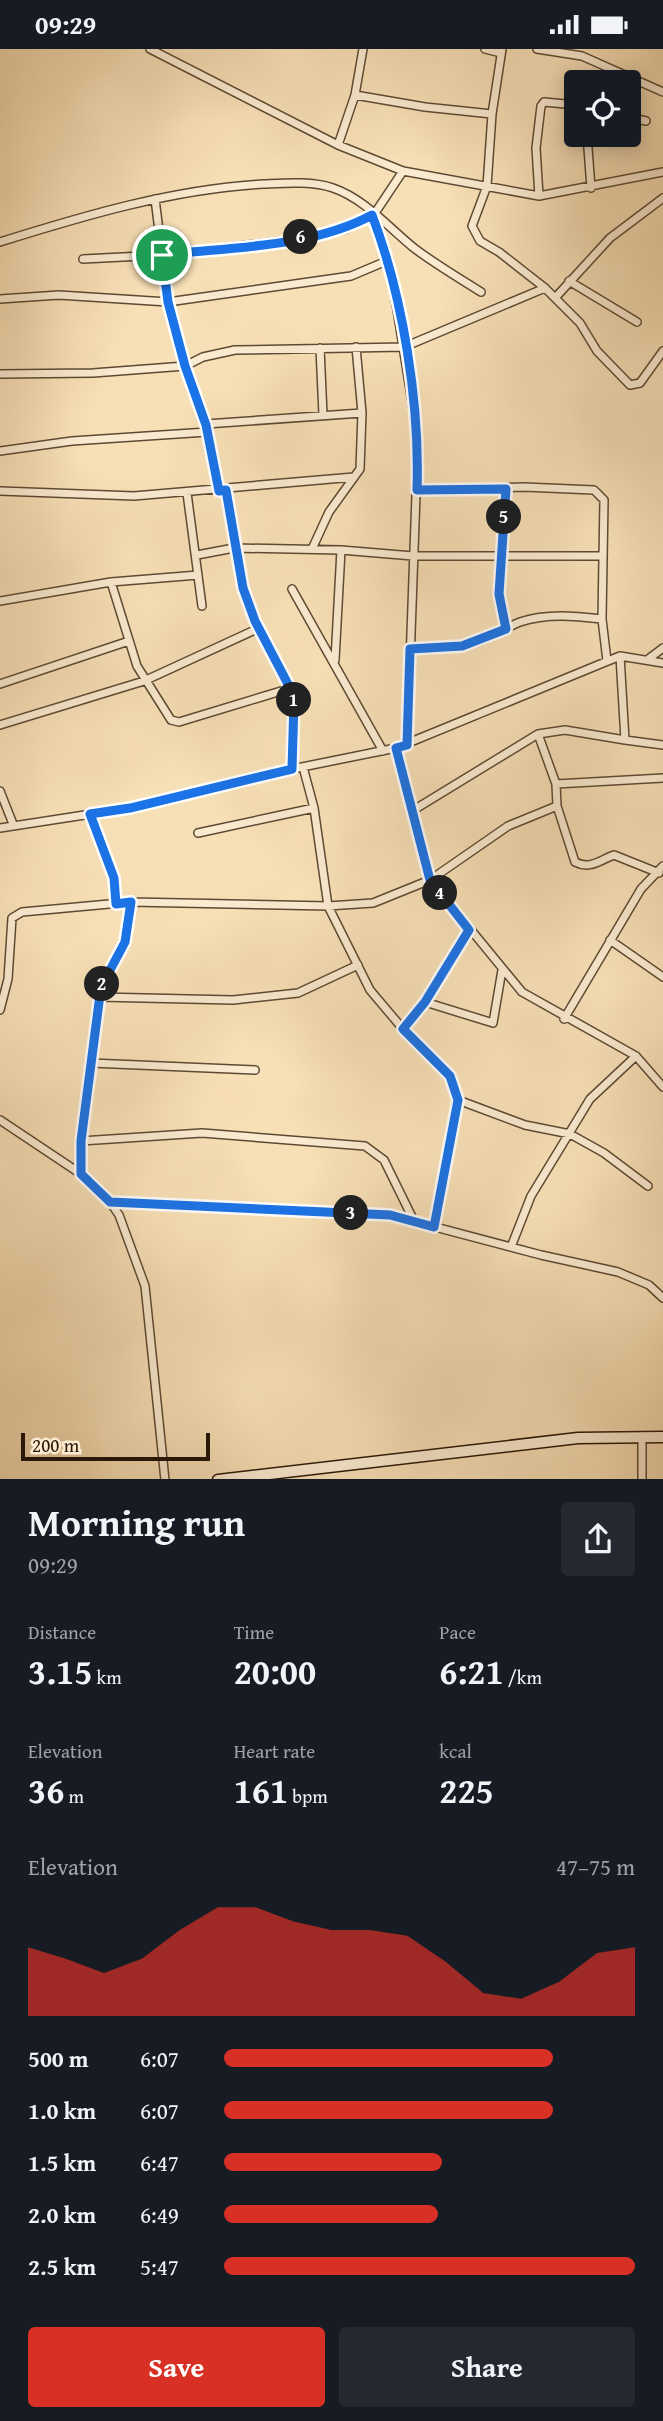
<!DOCTYPE html>
<meta charset="utf-8">
<style>
body{margin:0;font-family:"Gentium Book Plus",serif;background:#242831;color:#f1f3f6;height:100vh;display:flex;flex-direction:column;font-size:26px;white-space:nowrap}
*{box-sizing:border-box;margin:0}
p{font-size:23px;color:#9ea1a6}
.icon{flex:none;width:38px;height:38px;fill:none;stroke:currentColor;stroke-width:2;stroke-linecap:round;stroke-linejoin:round}
.map{position:relative;height:1430px;overflow:hidden}
.panel{display:flex;flex-direction:column;background:#171b24;flex:1}
.panel>*{flex:none}
.buttons{position:absolute;left:564px;top:21px;display:grid;gap:14px}
.buttons a{display:grid;place-items:center;width:77px;height:77px;border-radius:7px;background:#171b24;box-shadow:0 4px 18px #0003;font-size:35px}
.scale{position:absolute;left:21px;bottom:18px;width:189px;box-sizing:border-box;padding-left:7px;border:4px solid #2b1807;border-top:0;font-size:19px;line-height:24px;white-space:nowrap;color:#2b1807;-webkit-text-stroke:5px #faead0;paint-order:stroke}
.pin{position:absolute;display:grid;place-items:center;width:60px;height:60px;color:#fff;margin:-30px;border:4px solid #fff;border-radius:50%;box-shadow:0 2px 7px #0007}
.km{position:absolute;width:35px;height:35px;margin:-18px;border-radius:50%;background:#222;color:#fff;font-size:19px;line-height:35px;text-align:center}
.round{display:grid;place-items:center;flex:none;width:74px;height:74px;border-radius:7px;background:#242831}
.headline{display:flex;align-items:center;justify-content:space-between;height:119px;padding:0 28px}
h1{font-size:38px;font-weight:700;line-height:52px}
.stats{display:grid;grid-template-columns:repeat(3,1fr);gap:10px;height:119px;padding:7px 28px}
.stats div{display:grid;align-content:center}
.stats b{font-size:35px;font-weight:700}
.stats small{font-size:19px;font-weight:400}
.stats p{font-size:19px}
.chart{height:196px;padding:14px 28px}
.chart p{display:flex;justify-content:space-between}
.chart svg{width:100%;height:126px;margin-top:7px;fill:#d93025;opacity:.7}
.action{display:flex;gap:14px;margin-top:auto;padding:14px 28px}
.action a{flex:1;height:80px;border-radius:7px;background:#d93025;color:#fff;font-size:28px;font-weight:700;line-height:80px;text-align:center}
.action a+a{background:#242831;color:#f1f3f6}
ul{padding:0 28px;list-style:none;font-size:23px}
li{display:grid;grid-template-columns:112px 84px 1fr;align-items:center;height:52px}
li i{height:18px;border-radius:9px;background:#d93025}
.status{display:flex;justify-content:space-between;align-items:center;height:49px;padding:0 35px;background:#171b24;direction:ltr}
.status svg{height:19px;fill:currentColor}
.map>svg:first-child{display:block}
.lines{fill:none;stroke-linecap:round;stroke-linejoin:round}
.street-casing{stroke:#5e4a33;stroke-width:10}
.secondary-casing{stroke:#2b1807;stroke-width:13}
.street{stroke:#faead0;stroke-width:7}
.secondary{stroke:#faead0;stroke-width:10}
.route-casing{stroke:#fff;stroke-width:14}
.route{stroke:#1a73e8;stroke-width:9}
</style>
<div class="status"><b>09:29</b><svg viewBox="0 0 49 12"><path d="M0 12V9h3v3zM5 12V6h3v6zM10 12V3h3v9zM15 12V0h3v12zM26 1h20v11H26zM47 4h2v5h-2z"/></svg></div>
<div class="map">
<svg width="663" height="1431" viewBox="0 0 663 1431">
<rect width="100%" height="100%" fill="#f7dfb6"/>
<filter id="stains"><feTurbulence type="fractalNoise" baseFrequency=".00286" numOctaves="4"/><feColorMatrix values="0 0 0 0 .2 0 0 0 0 .09 0 0 0 0 .02 0 0 0 .5 -.17"/></filter>
<radialGradient id="worn" r=".72"><stop offset=".6" stop-color="#630" stop-opacity="0"/><stop offset="1" stop-color="#630" stop-opacity=".3"/></radialGradient>
<g class="lines">
<g class="street-casing">
<path id="street" d="M150 0 338 96 403 122 539 147 663 123
M485 0 501 4
M502 0 492 65 487 137 472 177 480 192 499 203 545 239 580 274 597 302 630 336 640 334 663 302
M537 0 582 7 663 43
M355 46 425 58 492 65
M628 68 646 72
M587 86 591 139
M338 96 355 46 363 0
M539 147 536 99 541 57 544 53 576 56
M155 150 168 253 185 317 206 375 219 442
M372 166 389 211 418 390 407 696
M0 193C86 166 174 140 264 135 286 134 312 132 333 139 365 150 389 179 414 199 435 215 459 229 481 243
M83 210 162 206 290 191 346 180 375 164 403 122
M569 232 637 273
M555 249 610 189 663 149
M0 250 59 246 168 253 351 227 389 211
M320 299 323 366
M0 325 93 324 185 317 203 308 235 301 404 298 545 239
M206 375 362 364
M0 402 72 392 207 383
M226 441 243 539 255 572 291 639 294 652 292 720
M417 441 524 438 594 441 604 451 602 570
M0 442 134 447 354 428
M187 444 202 557
M312 500 329 463 360 420 362 364 356 298
M197 506 234 499 341 501 413 507H603
M111 533 137 617 171 671 179 673 291 639
M292 540 383 702
M0 552 111 533 198 526
M506 580 499 545 506 440
M410 600C433 600 458 600 480 592 494 587 507 578 520 573 547 564 575 567 602 570L607 612
M335 611 341 501
M647 611 663 599
M0 635 129 592
M0 676 144 632 259 579
M625 691 663 696
M396 699 430 831 522 943 636 1007 663 1038
M303 718 314 759 328 857 370 941 403 980 450 1027 458 1051 434 1178
M556 735 663 729
M0 742 13 775
M557 757 575 813C590 821 600 811 614 806L659 824
M412 762 538 685 565 681 625 691 620 607 663 614
M90 765 115 829 116 855
M0 779 130 759 292 720 396 699 620 607
M198 784 314 759
M610 891 663 928
M99 948 233 951 298 944 358 916
M425 953 493 974 502 921
M0 961 8 930 12 869 22 863 131 853 328 857 373 854 430 831 508 777 557 757 556 735 538 685
M564 970 641 840 663 817
M403 980 425 953 469 881
M91 1014 255 1021
M458 1051 525 1076 570 1085 604 1104 648 1137
M0 1071 81 1125 110 1153 119 1166 145 1237 165 1431
M81 1092 202 1084 365 1097 384 1111 414 1172
M81 1125V1092L101 938 125 893 131 853
M110 1153 390 1166 541 1206 618 1223 649 1236 663 1249
M511 1198 531 1147 590 1050 636 1007
M642 1431V1387"/>
</g>
<g class="secondary-casing">
<path id="secondary" d="M218 1431 578 1389 663 1388"/>
</g>
<use href="#street" class="street"/>
<use href="#secondary" class="secondary"/>
</g>
<g class="lines">
<g class="route-casing">
<path id="route" d="M372 166C403 247 420 355 417 441L506 440 499 545 506 580 462 597 410 600 407 696 396 699 430 831 469 881 425 953 403 980 450 1027 458 1051 434 1178 390 1166 110 1153 81 1125V1092L101 938 125 893 131 853 116 855 114 829 90 765 130 759 292 720 294 652 290 639 255 572 243 539 226 441 219 442 206 376 185 317 168 253 162 206C230 198 311 199 372 166Z"/>
</g>
<use href="#route" class="route"/>
</g>
<rect width="100%" height="100%" filter="url(#stains)"/>
<rect width="100%" height="100%" fill="url(#worn)"/>
</svg>
<div class="buttons">
<a><svg class="icon" aria-label="locate" viewBox="0 0 24 24"><circle cx="12" cy="12" r="6"/><path d="M12 2v4M12 18v4M2 12h4M18 12h4"/></svg></a>
</div>
<div class="scale">200 m</div>
<div class="pin" style="left:162px;top:206px;background:#1e9e55"><svg class="icon" aria-label="arrive" viewBox="0 0 24 24"><path d="M6 21V4h12l-3 4 3 4H6"/></svg></div>
<b class="km" style="left:294px;top:651px">1</b>
<b class="km" style="left:102px;top:935px">2</b>
<b class="km" style="left:351px;top:1164px">3</b>
<b class="km" style="left:440px;top:844px">4</b>
<b class="km" style="left:504px;top:468px">5</b>
<b class="km" style="left:301px;top:188px">6</b>
</div>
<section class="panel">
<div class="headline"><div><h1>Morning run</h1><p>09:29</p></div><a class="round"><svg class="icon" aria-label="share" viewBox="0 0 24 24"><path d="M12 15V3M7 8l5-5 5 5M5 13v7h14v-7"/></svg></a></div>
<div class="stats">
<div><p>Distance</p><b>3.15<small> km</small></b></div>
<div><p>Time</p><b>20:00</b></div>
<div><p>Pace</p><b>6:21<small> /km</small></b></div>
</div>
<div class="stats">
<div><p>Elevation</p><b>36<small> m</small></b></div>
<div><p>Heart rate</p><b>161<small> bpm</small></b></div>
<div><p>kcal</p><b>225</b></div>
</div>
<div class="chart"><p><span>Elevation</span>47–75 m</p>
<svg viewBox="0 0 160 44" preserveAspectRatio="none"><path d="M0 44V20L10 24L20 29L30 24L40 14L50 6L60 6L70 11L80 14L90 14L100 16L110 25L120 36L130 38L140 32L150 22L160 20V44z"/></svg>
</div>
<ul>
<li><b>500 m</b>6:07<i style="width:80%"></i></li>
<li><b>1.0 km</b>6:07<i style="width:80%"></i></li>
<li><b>1.5 km</b>6:47<i style="width:53%"></i></li>
<li><b>2.0 km</b>6:49<i style="width:52%"></i></li>
<li><b>2.5 km</b>5:47<i style="width:100%"></i></li>
</ul>
<div class="action"><a>Save</a><a>Share</a></div>
</section>
